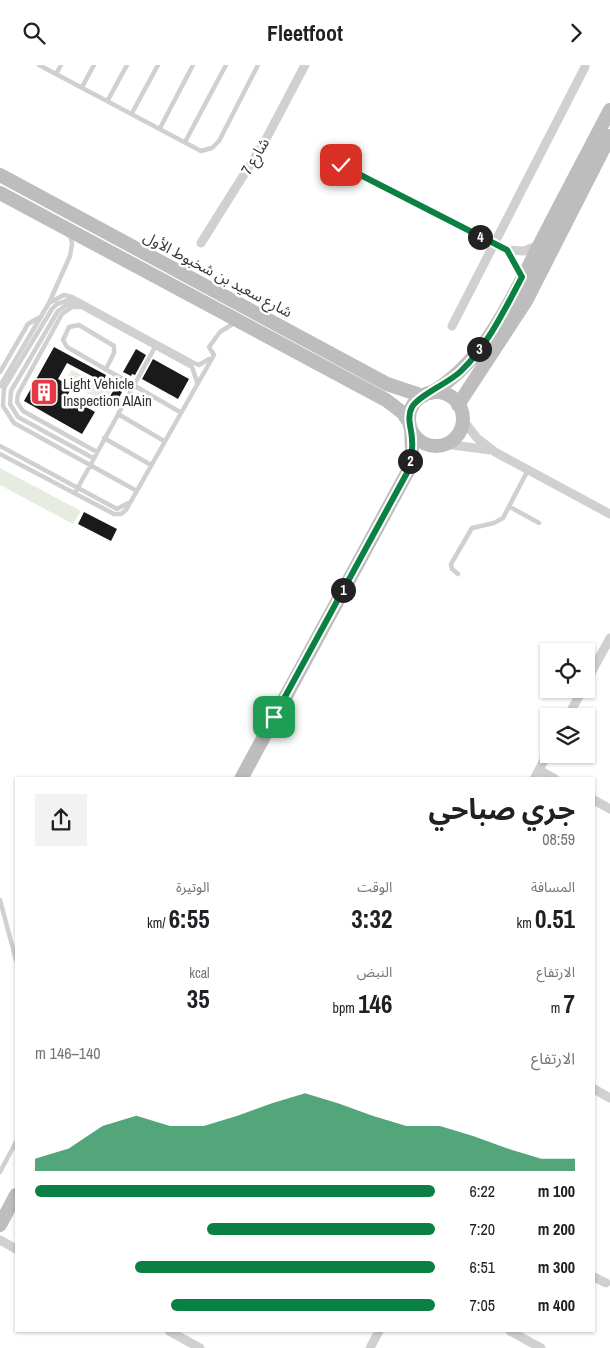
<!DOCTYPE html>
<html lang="ar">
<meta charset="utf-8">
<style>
body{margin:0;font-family:"Archivo Narrow","Noto Sans Arabic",sans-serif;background:#f2f2f2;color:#202124;direction:rtl;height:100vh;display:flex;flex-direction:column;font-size:19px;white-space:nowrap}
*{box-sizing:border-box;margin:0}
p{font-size:16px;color:#757577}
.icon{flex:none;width:28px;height:28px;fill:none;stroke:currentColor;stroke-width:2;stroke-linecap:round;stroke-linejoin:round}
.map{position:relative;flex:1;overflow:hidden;direction:ltr}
.details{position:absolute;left:15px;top:712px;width:580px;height:555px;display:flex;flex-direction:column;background:#fff;border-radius:0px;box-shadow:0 1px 4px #0004;direction:rtl}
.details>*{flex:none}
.buttons{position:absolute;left:540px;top:578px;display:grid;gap:10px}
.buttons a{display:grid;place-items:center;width:55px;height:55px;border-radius:0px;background:#fff;box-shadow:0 1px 4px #0004;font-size:25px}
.pin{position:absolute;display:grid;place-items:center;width:42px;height:42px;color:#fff;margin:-21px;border-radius:10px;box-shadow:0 2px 8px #0006}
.km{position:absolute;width:25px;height:25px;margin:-12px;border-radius:50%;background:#222;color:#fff;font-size:14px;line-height:25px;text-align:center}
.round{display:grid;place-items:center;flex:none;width:52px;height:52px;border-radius:0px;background:#f2f2f2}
.headline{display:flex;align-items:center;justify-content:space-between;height:85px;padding:0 20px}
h1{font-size:28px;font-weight:700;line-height:38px}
.figures{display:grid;grid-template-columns:repeat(3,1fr);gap:8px;height:85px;padding:5px 20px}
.figures div{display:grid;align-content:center}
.figures b{font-size:25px;font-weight:700}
.figures small{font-size:14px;font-weight:400}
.figures p{font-size:14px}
.chart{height:140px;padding:10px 20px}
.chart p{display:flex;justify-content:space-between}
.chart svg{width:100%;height:90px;margin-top:5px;fill:#0b8043;opacity:.7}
ul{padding:0 20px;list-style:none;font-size:16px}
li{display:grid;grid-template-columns:80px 60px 1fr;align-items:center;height:38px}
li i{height:12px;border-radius:6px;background:#0b8043}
header{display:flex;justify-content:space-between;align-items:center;height:65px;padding:0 20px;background:#fff;font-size:22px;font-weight:700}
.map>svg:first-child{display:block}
.green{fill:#e6ecdf}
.building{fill:#1a1a1a}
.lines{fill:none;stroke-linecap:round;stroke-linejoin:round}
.path{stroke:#cdcdcd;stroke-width:2;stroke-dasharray:2.5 2.5;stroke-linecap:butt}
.lane{stroke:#d0d0d0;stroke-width:4.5}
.street{stroke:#d0d0d0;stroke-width:9}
.secondary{stroke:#bdbdbd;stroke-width:14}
.route-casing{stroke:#fff;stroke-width:10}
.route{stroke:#0b8043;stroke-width:6}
.labels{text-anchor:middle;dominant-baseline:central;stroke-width:5;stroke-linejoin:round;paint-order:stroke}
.street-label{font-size:15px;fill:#333;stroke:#fff}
.poi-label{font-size:15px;fill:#333;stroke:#fff;text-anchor:start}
</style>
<header><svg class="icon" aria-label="forward" viewBox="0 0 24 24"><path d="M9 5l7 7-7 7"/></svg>Fleetfoot<svg class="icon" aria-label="search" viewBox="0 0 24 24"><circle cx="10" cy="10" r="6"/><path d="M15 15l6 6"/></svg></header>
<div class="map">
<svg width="610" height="1283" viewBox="0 0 610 1283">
<rect width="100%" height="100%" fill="#fff"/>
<path class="green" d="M72 305 111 326 105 337 78 323 72 313 68 311Z
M0 403 81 446 73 459 0 420Z"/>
<path class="building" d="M54 282 106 310 103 317 67 298 58 314 72 322 67 331 95 347 82 369 24 336Z
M136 284 146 290 135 310 132 309 131 311 123 307Z
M153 294 189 314 178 334 142 314Z
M115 323 122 327 114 342 106 338Z
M84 447 117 464 111 476 78 459Z"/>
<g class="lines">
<path class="path" d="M414 354a22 22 0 1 1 44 0a22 22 0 1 1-44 0Z"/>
<path class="lane" d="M39 0 201 86 212 83 219 76 258 0
M56 9 61 0
M82 22 94 0
M108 35 127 0
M132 48 158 0
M160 63 193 0
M185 77 226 0
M49 238 64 230 72 232 194 298 199 300 209 294
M74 238 68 239 58 246 11 326 10 339 18 352 93 393
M79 242H72L62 249 18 329 17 337 23 346 97 387
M214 290 209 282 220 267 236 257
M106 304 114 288V281L79 260 69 262 63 275 67 282 180 347
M0 307 28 259 40 252
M0 321 49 238 70 191 72 179 70 169
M118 349 164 376
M104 373 151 400
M0 381 117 444 128 438
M0 389 114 449H121L126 445 214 290
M137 426 14 358 3 341 4 323 52 244 57 239 69 235 192 302 197 317
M75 428 155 282
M510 442 539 458
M458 509 452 504 451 499 472 463 494 458 503 453 528 405
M0 835 16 895
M0 1107 16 1077"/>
<path class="street" d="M341 100 507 185 524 186 539 180
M201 178 265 76 305 0
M507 185 522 212
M452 261 585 2
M463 355 477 373 495 387 610 449
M445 379 490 385
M586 617 610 573
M568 651 583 624
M539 705 555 714
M534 714 549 686
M594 735 610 744
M594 1024 610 1033
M0 1175 16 1184
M594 1212 606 1218
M169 1266 200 1283
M510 1266 541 1283
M370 1283 379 1266"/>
<path class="secondary" d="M0 110 387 319 423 331
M0 128 386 335 403 348 409 357
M409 354a27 27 0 1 1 54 0a27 27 0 1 1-54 0Z
M431 328C487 295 514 229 543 173 565 130 588 87 610 45
M458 340 526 236 610 71
M241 714 408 406 412 386 411 365
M0 1160 16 1130"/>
</g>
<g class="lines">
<g class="route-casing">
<path id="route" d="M274 652 408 406C411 396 413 386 412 375 412 364 406 353 412 342 419 330 449 318 461 306 488 280 505 244 522 212L507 185 341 100"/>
</g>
<use href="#route" class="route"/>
</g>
<defs>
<g id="building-square" transform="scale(1.4375)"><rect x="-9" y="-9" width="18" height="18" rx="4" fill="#e63946" stroke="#fff"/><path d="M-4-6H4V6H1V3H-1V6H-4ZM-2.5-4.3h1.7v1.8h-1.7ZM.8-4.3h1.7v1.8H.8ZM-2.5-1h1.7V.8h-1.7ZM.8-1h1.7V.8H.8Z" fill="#fff"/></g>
</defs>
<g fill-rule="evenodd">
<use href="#building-square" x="44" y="327"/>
</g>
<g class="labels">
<g class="street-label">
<text transform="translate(255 91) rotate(-59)">شارع 7</text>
<text transform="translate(218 209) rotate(28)">شارع سعيد بن شخبوط الأول</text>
</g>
<g class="poi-label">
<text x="63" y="318">Light Vehicle<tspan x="63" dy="17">Inspection AlAin</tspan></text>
</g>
</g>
</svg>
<div class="buttons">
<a><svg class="icon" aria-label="locate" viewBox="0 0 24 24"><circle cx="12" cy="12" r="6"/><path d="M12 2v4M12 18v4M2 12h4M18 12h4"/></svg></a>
<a><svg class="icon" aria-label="layers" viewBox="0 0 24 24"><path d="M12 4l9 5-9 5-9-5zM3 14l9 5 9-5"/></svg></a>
</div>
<div class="pin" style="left:274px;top:652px;background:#1e9e55"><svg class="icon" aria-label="arrive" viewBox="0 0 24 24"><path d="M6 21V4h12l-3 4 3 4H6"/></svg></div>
<div class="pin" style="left:341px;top:100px;background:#d93025"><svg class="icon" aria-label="check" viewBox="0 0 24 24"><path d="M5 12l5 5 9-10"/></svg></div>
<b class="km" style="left:343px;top:525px">1</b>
<b class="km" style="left:410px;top:396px">2</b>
<b class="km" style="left:479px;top:284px">3</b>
<b class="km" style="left:480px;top:172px">4</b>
<section class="details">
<div class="headline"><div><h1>جري صباحي</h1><p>08:59</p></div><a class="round"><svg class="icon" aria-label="share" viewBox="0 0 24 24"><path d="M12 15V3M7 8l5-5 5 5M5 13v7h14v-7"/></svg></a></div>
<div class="figures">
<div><p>المسافة</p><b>0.51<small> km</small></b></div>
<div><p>الوقت</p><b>3:32</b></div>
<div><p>الوتيرة</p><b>6:55<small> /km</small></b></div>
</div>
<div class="figures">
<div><p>الارتفاع</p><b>7<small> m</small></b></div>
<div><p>النبض</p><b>146<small> bpm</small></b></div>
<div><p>kcal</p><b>35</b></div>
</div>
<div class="chart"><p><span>الارتفاع</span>140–146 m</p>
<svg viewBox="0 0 160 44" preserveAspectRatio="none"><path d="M0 44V38L10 33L20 22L30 17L40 22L50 22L60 17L70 11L80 6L90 11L100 17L110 22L120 22L130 27L140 33L150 38L160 38V44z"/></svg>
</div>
<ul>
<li><b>100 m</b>6:22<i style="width:100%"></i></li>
<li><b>200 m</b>7:20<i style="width:57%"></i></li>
<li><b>300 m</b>6:51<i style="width:75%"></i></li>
<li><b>400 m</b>7:05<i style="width:66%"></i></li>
</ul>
</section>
</div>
